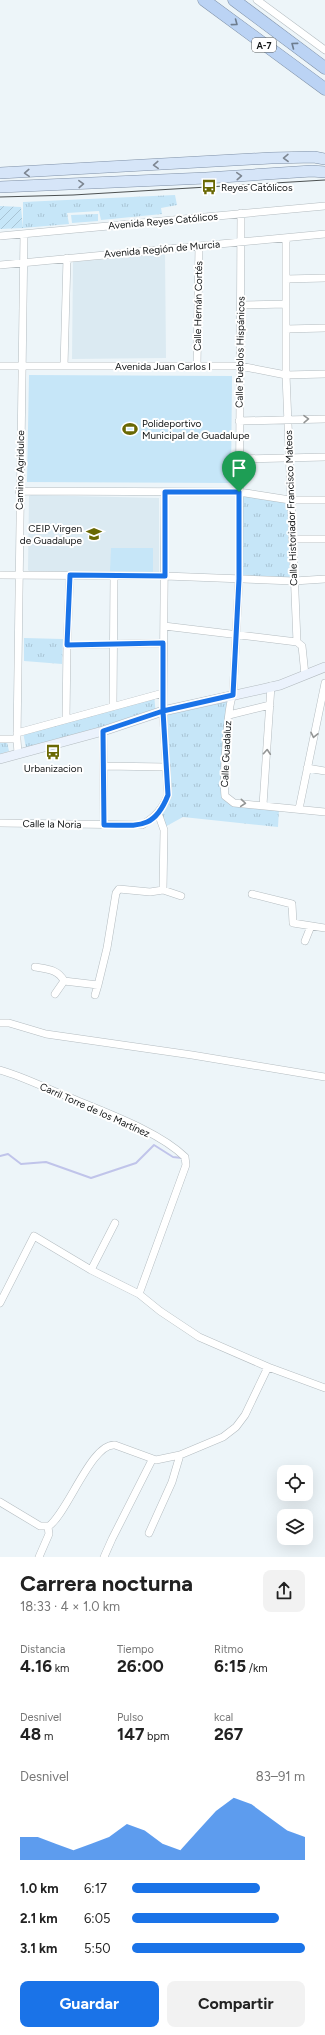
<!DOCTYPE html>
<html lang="es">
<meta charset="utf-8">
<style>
body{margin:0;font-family:Figtree,sans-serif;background:#f2f2f2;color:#222;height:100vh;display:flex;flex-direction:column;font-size:15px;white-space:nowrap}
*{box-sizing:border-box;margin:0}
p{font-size:13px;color:#767676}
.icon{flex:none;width:22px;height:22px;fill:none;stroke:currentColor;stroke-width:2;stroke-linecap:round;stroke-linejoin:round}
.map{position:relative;height:1557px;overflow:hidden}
.panel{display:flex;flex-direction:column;background:#fff;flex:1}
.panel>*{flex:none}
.tools{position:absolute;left:277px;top:1465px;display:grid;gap:8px}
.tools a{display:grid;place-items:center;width:36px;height:36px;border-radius:8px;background:#fff;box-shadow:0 4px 16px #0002;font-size:20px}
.pin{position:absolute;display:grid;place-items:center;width:34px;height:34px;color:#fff;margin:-41px -17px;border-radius:50% 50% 50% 0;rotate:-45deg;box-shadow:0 0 4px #0007}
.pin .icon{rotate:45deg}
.round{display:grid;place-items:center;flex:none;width:42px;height:42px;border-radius:8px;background:#f2f2f2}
.headline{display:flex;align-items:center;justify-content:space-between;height:68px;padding:0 20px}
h1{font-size:22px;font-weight:700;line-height:30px}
.stats{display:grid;grid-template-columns:repeat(3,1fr);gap:6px;height:68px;padding:4px 20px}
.stats div{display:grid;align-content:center}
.stats b{font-size:17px;font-weight:700}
.stats small{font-size:11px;font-weight:400}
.stats p{font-size:11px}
.chart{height:112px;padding:8px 20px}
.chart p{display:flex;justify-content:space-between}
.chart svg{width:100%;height:72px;margin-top:4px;fill:#1a73e8;opacity:.7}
.cta{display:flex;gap:8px;margin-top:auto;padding:8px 20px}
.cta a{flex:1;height:46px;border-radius:8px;background:#1a73e8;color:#fff;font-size:16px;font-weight:700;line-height:46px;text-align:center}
.cta a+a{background:#f2f2f2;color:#222}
ul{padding:0 20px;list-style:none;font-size:13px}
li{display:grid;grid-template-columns:64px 48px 1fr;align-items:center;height:30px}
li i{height:10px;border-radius:5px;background:#1a73e8}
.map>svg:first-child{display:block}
.built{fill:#dbeaf2}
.grass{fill:url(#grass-tufts)}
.garden{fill:url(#garden-furrows)}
.pitch{fill:#c6e6f8}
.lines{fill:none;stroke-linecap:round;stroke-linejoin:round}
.stream{stroke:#c0c4ea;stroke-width:2}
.street-casing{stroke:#b4bcc0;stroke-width:8}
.secondary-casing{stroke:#b4bcc0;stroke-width:10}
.primary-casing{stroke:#7f90a6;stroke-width:12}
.highway-casing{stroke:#7f90a6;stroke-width:13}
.street{stroke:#fff;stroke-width:7}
.secondary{stroke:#ebf2fc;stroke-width:9}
.primary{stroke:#d6e5f8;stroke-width:11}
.highway{stroke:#bbd3f4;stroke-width:12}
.tram{stroke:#4c5152;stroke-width:1}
.oneway{stroke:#6e7d8f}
.oneway2{stroke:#7d8691}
.oneway3{stroke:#939595}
.route-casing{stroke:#fff;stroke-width:8}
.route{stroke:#1a73e8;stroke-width:5}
.labels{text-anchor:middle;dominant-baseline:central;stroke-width:4;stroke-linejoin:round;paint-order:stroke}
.shield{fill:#fff;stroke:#585a5a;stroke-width:1}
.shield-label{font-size:9px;font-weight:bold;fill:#101314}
.poi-label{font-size:10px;fill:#101314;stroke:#fff;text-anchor:start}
.street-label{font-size:10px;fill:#101314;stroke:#fff}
</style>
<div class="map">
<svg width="325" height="1557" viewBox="0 0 325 1557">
<defs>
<pattern id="grass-tufts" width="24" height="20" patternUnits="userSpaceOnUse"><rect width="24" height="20" fill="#c6e6f8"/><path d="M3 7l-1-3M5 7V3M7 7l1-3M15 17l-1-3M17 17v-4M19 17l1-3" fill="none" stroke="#a9c4d4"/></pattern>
<pattern id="garden-furrows" width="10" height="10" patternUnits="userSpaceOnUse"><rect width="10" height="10" fill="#c6e6f8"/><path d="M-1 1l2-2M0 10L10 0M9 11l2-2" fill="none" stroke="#a9c4d4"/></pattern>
</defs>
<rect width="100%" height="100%" fill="#edf5f9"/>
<path class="built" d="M165 254 166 358 72 359 73 262Z
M31 495 159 498V572L157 573 29 571 28 570 29 496Z"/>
<path class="grass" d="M175 195 177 205 161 208 162 214 101 220 99 211 67 213 69 224 23 228V202Z
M98 214V221L72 223 71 215Z
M243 495 288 501 290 578 241 576Z
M24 638 63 639 62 664 24 661Z
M154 694 156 716 26 748 23 732Z
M230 695 227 799 279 809 278 827 183 817 163 828 158 813 168 795 163 711Z
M0 742H7L9 751 0 754Z"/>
<path class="garden" d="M0 206 21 207 23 228 0 229Z"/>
<path class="pitch" d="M29 375 232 376 231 483 27 482Z
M111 548H153V572H110Z"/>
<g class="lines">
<path class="stream" d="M0 1156 8 1154 21 1164 46 1162 91 1178 136 1163 154 1145 173 1157 182 1158"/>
<g class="street-casing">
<path id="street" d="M257 0 325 50
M241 213 239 579 233 695C227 707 223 780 225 796L234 803 325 812
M0 236 325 206
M286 238V375L297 642
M0 265 325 234
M286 279 325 278
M241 305 286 304
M286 329 325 328
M0 366H240L286 375 325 374
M64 366 67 258
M197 366 199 246
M239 421 325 419
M239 459 325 457
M19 491 239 492 290 500H325
M292 539H325
M0 575 165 576 294 581 325 579
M164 626 297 642
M297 642 302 646 305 675
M67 645 163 643
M113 706 114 576
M229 715 270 705
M66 719 67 645 70 575
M103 731 104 825
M17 733 163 693
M0 739H17
M18 754 17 739 24 234
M104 766 166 767
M307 768 325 771
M263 805 271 686
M299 809 325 683
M158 813 164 830 163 890 181 896
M0 823 142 825C155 817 162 810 168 795L163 711 165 492
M252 894 292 904 293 923 325 928
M305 941 311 926
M35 967C46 969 58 969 64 981L98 985 107 948 116 893 119 889 150 892 163 890
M55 994 64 981
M95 995 98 985
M0 1023H9L46 1034 192 1055 325 1077
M0 1070C25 1077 47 1089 71 1098 106 1113 158 1131 185 1157L186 1165 139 1294
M91 1270 115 1223
M0 1303 34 1236 91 1270 139 1294 160 1311 199 1337 268 1367 325 1388
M0 1502 40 1526H49C68 1512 92 1442 115 1445L156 1460 180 1455 223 1437 236 1427 245 1415 268 1367
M149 1533 172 1482 180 1455
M39 1557 49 1534 48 1527
M104 1557 112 1539 152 1460"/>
</g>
<g class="secondary-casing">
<path id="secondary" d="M0 759 103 731 163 711 280 685 325 667"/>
</g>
<g class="primary-casing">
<path id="primary" d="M0 173 271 158 314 157 325 159
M0 187 206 178 312 171 325 172"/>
</g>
<g class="highway-casing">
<path id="highway" d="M204 0 325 89
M234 0 325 68"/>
</g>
<use href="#street" class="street"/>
<use href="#secondary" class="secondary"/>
<use href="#primary" class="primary"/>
<use href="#highway" class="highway"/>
<path class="tram" d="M0 197 73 195 325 180"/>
</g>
<defs><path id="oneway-chevron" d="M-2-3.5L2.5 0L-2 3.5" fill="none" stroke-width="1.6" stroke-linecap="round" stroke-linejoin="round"/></defs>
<g class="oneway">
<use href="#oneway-chevron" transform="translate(235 23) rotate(37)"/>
<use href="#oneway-chevron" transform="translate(294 45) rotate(-143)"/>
</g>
<g class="oneway2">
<use href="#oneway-chevron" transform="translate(286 158) rotate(179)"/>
<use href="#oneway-chevron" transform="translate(156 165) rotate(177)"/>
<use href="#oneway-chevron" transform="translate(27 173) rotate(177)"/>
<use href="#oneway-chevron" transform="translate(239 176) rotate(-4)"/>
<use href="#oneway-chevron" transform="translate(81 184) rotate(-2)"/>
</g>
<g class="oneway3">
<use href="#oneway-chevron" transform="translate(306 419) rotate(-1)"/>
<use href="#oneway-chevron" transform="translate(314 735) rotate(102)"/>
<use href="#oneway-chevron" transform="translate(267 752) rotate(-86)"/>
<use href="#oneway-chevron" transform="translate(243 803) rotate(5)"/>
</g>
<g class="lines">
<g class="route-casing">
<path id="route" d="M239 492H165V576L70 575 67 645 163 643V711L168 795C154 831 137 825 104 825L103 731 163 711 233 695 239 579V492"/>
</g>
<use href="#route" class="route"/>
</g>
<defs>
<g id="bus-bare" transform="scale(1.2)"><path d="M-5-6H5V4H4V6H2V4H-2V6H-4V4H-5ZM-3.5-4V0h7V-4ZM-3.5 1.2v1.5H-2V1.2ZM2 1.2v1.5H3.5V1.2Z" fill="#696803" stroke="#fff" stroke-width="2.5" paint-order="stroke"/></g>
<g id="stadium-bare" transform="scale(1.2)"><path d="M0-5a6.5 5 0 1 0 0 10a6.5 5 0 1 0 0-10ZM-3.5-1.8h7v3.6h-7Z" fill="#696803" stroke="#fff" stroke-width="2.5" paint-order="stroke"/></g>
<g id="school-bare" transform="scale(1.2)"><path d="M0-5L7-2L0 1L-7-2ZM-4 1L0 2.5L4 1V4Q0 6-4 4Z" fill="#696803" stroke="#fff" stroke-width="2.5" paint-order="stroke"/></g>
</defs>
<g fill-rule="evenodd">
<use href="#bus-bare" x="209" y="187"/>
<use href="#stadium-bare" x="130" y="429"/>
<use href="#school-bare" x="94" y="534"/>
<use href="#bus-bare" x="53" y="752"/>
</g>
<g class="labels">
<rect class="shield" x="252" y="38" width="24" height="14" rx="3"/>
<g class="shield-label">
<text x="264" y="45">A-7</text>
</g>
<g class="poi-label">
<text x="221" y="187">Reyes Católicos</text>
<text x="142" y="423">Polideportivo<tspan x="142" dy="12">Municipal de Guadalupe</tspan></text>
<text x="82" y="528" text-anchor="end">CEIP Virgen<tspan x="82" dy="12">de Guadalupe</tspan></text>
<text x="53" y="768" text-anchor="middle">Urbanizacion</text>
</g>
<g class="street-label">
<text transform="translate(163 221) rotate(-5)">Avenida Reyes Católicos</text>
<text transform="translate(162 249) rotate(-5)">Avenida Región de Murcia</text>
<text transform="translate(198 306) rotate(-89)">Calle Hernán Cortés</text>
<text transform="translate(240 352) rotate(-89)">Calle Pueblos Hispánicos</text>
<text x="163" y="366">Avenida Juan Carlos I</text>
<text transform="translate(20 470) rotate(-89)">Camino Agridulce</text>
<text transform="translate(291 508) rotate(-92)">Calle Historiador Francisco Mateos</text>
<text transform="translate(226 754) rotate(-87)">Calle Guadaluz</text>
<text transform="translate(52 824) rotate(1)">Calle la Noria</text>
<text transform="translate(95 1110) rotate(24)">Carril Torre de los Martínez</text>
</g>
</g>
</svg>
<div class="tools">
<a><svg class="icon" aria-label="locate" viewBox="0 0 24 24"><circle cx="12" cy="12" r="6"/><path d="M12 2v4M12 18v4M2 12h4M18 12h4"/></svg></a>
<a><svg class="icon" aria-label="layers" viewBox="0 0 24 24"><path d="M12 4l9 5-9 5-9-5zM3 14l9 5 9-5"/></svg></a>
</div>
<div class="pin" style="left:239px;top:492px;background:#1e9e55"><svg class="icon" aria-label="arrive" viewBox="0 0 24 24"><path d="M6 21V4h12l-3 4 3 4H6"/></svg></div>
</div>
<section class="panel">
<div class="headline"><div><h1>Carrera nocturna</h1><p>18:33 · 4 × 1.0 km</p></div><a class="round"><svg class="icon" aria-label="share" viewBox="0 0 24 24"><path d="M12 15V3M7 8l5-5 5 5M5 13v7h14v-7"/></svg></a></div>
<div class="stats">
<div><p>Distancia</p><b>4.16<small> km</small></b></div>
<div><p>Tiempo</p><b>26:00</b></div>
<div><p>Ritmo</p><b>6:15<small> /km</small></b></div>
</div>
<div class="stats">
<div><p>Desnivel</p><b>48<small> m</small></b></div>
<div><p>Pulso</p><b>147<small> bpm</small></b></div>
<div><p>kcal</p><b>267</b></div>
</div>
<div class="chart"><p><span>Desnivel</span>83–91 m</p>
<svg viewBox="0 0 160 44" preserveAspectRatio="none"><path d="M0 44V30L10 30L20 34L30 38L40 34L50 30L60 22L70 26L80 34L90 38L100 26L110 14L120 6L130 10L140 18L150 26L160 30V44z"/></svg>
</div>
<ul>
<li><b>1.0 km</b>6:17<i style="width:74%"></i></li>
<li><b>2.1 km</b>6:05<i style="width:85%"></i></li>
<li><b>3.1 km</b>5:50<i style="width:100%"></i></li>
</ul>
<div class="cta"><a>Guardar</a><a>Compartir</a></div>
</section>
